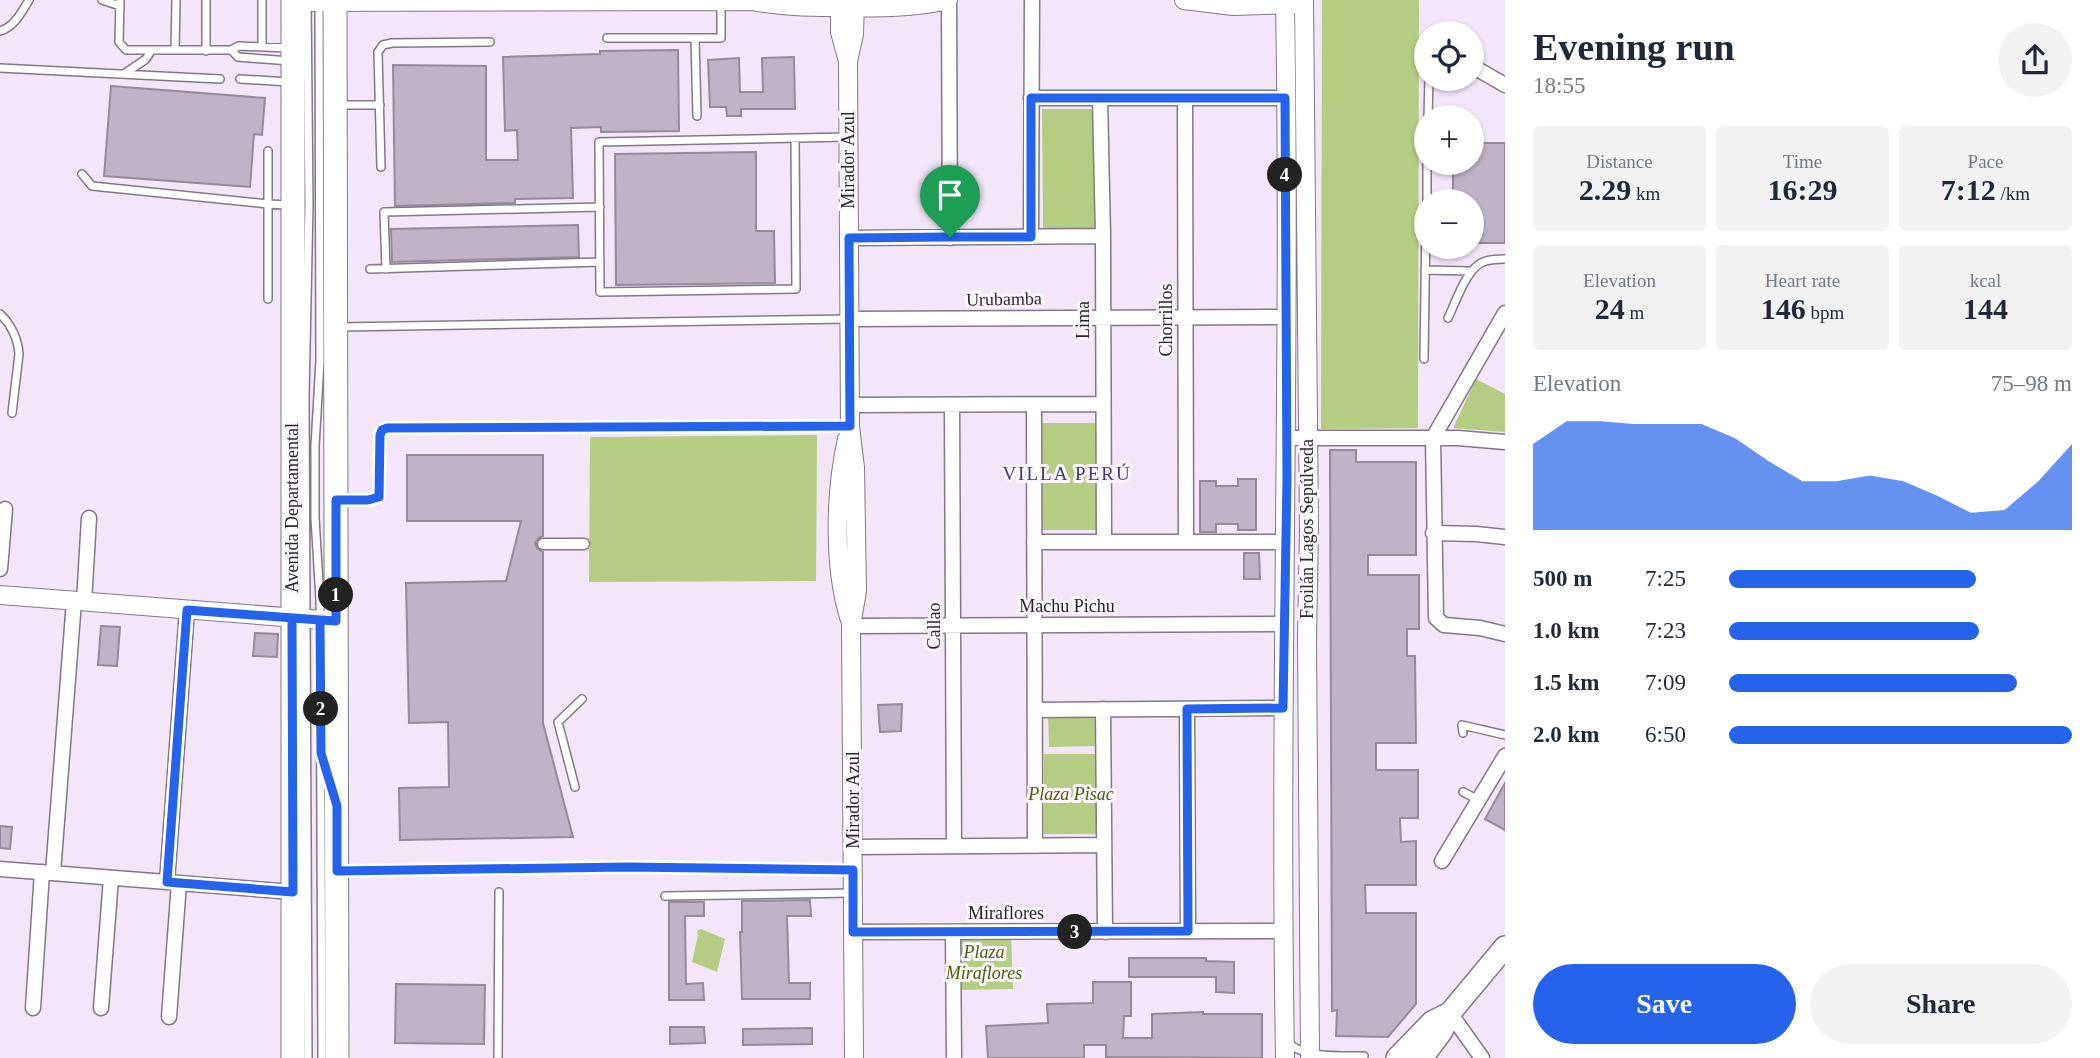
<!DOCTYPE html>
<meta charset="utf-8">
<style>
body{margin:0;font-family:"Times New Roman",serif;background:#f2f2f3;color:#1f2937;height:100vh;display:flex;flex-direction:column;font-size:26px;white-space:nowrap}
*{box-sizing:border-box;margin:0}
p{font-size:23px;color:#747a83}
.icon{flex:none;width:38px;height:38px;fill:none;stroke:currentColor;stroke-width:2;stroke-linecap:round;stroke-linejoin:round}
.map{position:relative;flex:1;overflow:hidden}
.drawer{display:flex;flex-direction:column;background:#fff;width:595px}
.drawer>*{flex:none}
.controls{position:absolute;left:1414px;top:21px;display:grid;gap:14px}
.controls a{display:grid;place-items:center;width:70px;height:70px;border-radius:50%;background:#fff;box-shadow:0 2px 5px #0004;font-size:35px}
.pin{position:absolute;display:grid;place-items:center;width:60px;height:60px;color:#fff;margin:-72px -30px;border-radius:50% 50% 50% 0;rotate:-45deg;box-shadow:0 0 7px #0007}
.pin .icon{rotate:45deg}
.km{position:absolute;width:35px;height:35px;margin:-18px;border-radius:50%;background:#222;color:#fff;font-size:19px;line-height:35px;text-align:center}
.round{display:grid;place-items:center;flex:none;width:74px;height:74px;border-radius:37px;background:#f2f2f3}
.headline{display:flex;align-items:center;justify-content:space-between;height:119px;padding:0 28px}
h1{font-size:38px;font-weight:600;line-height:52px}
.metrics{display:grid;grid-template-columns:repeat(3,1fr);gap:10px;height:119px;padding:7px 28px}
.metrics div{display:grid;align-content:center;border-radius:7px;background:#f2f2f3;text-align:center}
.metrics b{font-size:30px;font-weight:600}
.metrics small{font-size:19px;font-weight:400}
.metrics p{font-size:19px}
.chart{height:196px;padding:14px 28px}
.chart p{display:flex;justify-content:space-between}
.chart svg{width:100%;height:126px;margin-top:7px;fill:#2563eb;opacity:.7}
.button{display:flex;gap:14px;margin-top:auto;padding:14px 28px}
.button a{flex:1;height:80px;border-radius:42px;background:#2563eb;color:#fff;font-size:28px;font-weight:600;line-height:80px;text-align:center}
.button a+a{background:#f2f2f3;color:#1f2937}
ul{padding:0 28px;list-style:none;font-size:23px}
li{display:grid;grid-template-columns:112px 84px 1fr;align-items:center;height:52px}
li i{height:18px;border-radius:9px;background:#2563eb}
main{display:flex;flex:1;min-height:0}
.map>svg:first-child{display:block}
.green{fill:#b5cd82}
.building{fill:#bfb3c5;stroke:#95899a;stroke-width:2}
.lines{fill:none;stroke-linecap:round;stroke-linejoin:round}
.service-casing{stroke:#837788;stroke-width:10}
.pedestrian-casing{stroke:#837788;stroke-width:13}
.minor-casing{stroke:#837788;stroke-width:17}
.tertiary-casing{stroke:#837788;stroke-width:20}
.secondary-casing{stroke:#837788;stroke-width:24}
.primary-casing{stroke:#837788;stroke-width:25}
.service{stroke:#fff;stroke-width:7}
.pedestrian{stroke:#fff;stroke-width:10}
.minor{stroke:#fff;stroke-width:14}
.tertiary{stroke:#fff;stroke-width:18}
.secondary{stroke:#fff;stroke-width:21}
.primary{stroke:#fff;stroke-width:23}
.route-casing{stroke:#fff;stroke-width:14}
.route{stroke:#2563eb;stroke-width:9}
.labels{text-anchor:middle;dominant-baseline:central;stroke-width:6;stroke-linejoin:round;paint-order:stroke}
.street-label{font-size:18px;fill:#2b272e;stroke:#fbf6fe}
.park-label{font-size:18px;font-style:italic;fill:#4a5e06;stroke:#fbf6fe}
.neighbourhood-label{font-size:19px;letter-spacing:2px;fill:#453a77;stroke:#fbf6fe}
</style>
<main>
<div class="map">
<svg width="1505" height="1058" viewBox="0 0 1505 1058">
<rect width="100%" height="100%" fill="#f3e6f9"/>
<path class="green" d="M1322 0H1419L1418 428 1321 429Z
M1042 109H1094L1095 228H1043Z
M1476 379 1505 394V432L1453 428Z
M1042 423H1099V530H1042Z
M817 435 816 581 589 582 590 437Z
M1048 715H1097V746L1049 747Z
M1044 754H1097V834H1044Z
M701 929 725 939 717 972 692 962 698 935 697 931Z
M955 935H1011L1013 989 957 990Z"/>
<path class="building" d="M678 50 679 131 601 132V127L571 128 573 198 515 199V203L395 206 393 65 486 66V160H518L517 130 505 131 503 57 600 54V51Z
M794 57 795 109H741V116H727L726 107H710L708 60 739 58 740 92H763L762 58Z
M111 86 265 98 262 135 254 134 250 187 104 176Z
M1472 143H1505V243H1472V201H1453V163H1472Z
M756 152V231H774L775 283 616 285 615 154Z
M578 225 579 257 392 262 391 229Z
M1330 450H1356V462H1416V555H1368V575H1419V629H1407V656H1415L1416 743H1376V770H1418V818H1400L1401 842 1416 841V885H1365L1366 913H1416V1004L1388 1037 1336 1036 1337 1010 1332 1011Z
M407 455H543V536L539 538 535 543 537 548 543 552V723L573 837 400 840 399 788 449 787 448 722 409 723 406 583 506 581 521 521H407Z
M1238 479H1256V530H1238V524H1216V532H1200V481H1216V486H1238Z
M1244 553H1259L1260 579H1244Z
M101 626 120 627 117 666 98 665Z
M255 633 278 634 277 657 253 656Z
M902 704 901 731 880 732 878 705Z
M1505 783V830L1485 819Z
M0 826 12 827 10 849 0 848Z
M810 900 811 916H787L789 983H810V999H742L740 932H742V901Z
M669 902H704V916H685L686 984 703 983 704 1000H669Z
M1129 958H1206V961L1234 962V993L1216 992V977H1129Z
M1093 982H1131V1016H1124L1123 1038H1152V1014L1203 1012V1014H1262V1058L1106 1057V1045H1084V1058H988L986 1026 1048 1023 1047 1004 1093 1003Z
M396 984 485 985 484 1044 395 1043Z
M670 1027H704L705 1043 670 1044Z
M812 1028V1044L743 1045V1029Z"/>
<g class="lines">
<g class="service-casing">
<path id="service" d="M102 0 120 6
M120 0 119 42 126 50H231L239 46 288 48
M206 0V51
M307 2 309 204 305 395 308 1058
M319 4 320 361 315 446V518L320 600 322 1058
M0 31C14 27 22 12 29 0
M607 38H721V3
M695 38 697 116
M262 47V0
M175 50 176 0
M231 50 238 57 290 61
M0 68 220 79
M124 74 146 59 151 51
M240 79 289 82
M340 105H380
M1428 117 1429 79
M795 138 796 289 600 292 599 142 848 137
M381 167 378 52 383 45 392 43 490 42
M82 174 92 186 268 204V151
M1427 201V163
M370 269 600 262
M386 269 384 212 600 207
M1425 270 1470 271
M268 299V204L288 205
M0 314C11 324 18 339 19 354L12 413
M1448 318C1456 302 1466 269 1483 262 1490 259 1497 259 1505 259
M340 327 849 319
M1424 359 1426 221
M340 500H368L379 497 380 435 381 430 387 428 849 426
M1463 733 1462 725 1505 735
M575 787 558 722 582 699
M1463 792 1477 799
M339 871 627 867 852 870
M665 896 853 893
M1288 1042C1301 1058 1341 1056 1364 1056
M498 1058 499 892"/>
</g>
<g class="pedestrian-casing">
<path id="pedestrian" d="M543 544H584"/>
</g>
<g class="minor-casing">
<path id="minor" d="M949 0 950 238
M1472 66 1505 85
M1031 98H1285
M1100 98 1103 236 1104 542
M1185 98 1186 542
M1031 237 1032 0
M849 238 1103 236
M1505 313 1433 438 1436 618 1444 625 1480 628 1505 634
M849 319 1286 317
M850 405 1103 404
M952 405 954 846
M1034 405 1035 846
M1287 438H1458L1505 442
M1433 533 1476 534 1505 537
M1034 542H1286
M0 569 5 509
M84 602 89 518
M851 626 1283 624
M1103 709 1105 932
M1187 709 1188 931
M1035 710 1283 708
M853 847 1104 845
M1442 861 1505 756
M0 869 293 892
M53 873 74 601
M167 882 187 610
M853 932 1284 931
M953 932 954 1058
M33 1008 42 872
M101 1008 111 878
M1450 1013 1482 1058
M169 1017 179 883"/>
</g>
<g class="tertiary-casing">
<path id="tertiary" d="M840 0V32L848 61 850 426 855 468 857 591 851 626 854 1058
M1184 0 1233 6 1294 4
M1285 0C1291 353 1279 705 1285 1058
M1304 0 1309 529 1307 639 1310 1058
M293 2 752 1C783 7 813 7 845 7 880 8 913 8 948 0
M848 61 854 34 855 0
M847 439C835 493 833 567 850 620
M0 595 336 621"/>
</g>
<g class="secondary-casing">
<path id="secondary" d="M1397 1058 1432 1022 1450 1013
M1422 1058 1442 1031 1450 1013 1505 947"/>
</g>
<g class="primary-casing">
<path id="primary" d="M293 0V1058
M335 0 337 1058"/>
</g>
<use href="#service" class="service"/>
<use href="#pedestrian" class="pedestrian"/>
<use href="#minor" class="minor"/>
<use href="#tertiary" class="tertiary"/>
<use href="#secondary" class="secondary"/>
<use href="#primary" class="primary"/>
</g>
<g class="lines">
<g class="route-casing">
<path id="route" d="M950 237 849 238 850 426 387 428 382 430 380 435 379 497 368 500H336V621L292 618 293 892 167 882 187 610 320 620 321 753 337 806V871L627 867 853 870V932L1188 931 1187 709 1283 708 1287 479 1285 98H1031V237H950"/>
</g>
<use href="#route" class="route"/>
</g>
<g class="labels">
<g class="street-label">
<text transform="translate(848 160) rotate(-90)">Mirador Azul</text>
<text transform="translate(1004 299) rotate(-1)">Urubamba</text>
<text transform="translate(1083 320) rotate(-90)">Lima</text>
<text transform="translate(1166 320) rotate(-90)">Chorrillos</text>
<text transform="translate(292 508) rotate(-90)">Avenida Departamental</text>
<text transform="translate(1307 529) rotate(-90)">Froilán Lagos Sepúlveda</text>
<text x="1067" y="606">Machu Pichu</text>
<text transform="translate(934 626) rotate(-90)">Callao</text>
<text transform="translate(853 800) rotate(-90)">Mirador Azul</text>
<text x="1006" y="913">Miraflores</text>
</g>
<g class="park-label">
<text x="1071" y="794">Plaza Pisac</text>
<text x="984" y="952">Plaza<tspan x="984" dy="21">Miraflores</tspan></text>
</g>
<g class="neighbourhood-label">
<text x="1067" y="473">VILLA PERÚ</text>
</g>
</g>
</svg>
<div class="controls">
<a><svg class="icon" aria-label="locate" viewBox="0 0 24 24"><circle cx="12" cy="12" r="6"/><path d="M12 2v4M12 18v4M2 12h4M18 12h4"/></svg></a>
<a>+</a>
<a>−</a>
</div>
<div class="pin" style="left:950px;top:237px;background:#1e9e55"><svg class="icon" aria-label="arrive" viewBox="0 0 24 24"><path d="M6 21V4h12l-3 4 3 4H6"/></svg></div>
<b class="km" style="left:336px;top:595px">1</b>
<b class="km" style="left:321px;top:709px">2</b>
<b class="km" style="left:1075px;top:932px">3</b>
<b class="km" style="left:1285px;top:175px">4</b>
</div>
<section class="drawer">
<div class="headline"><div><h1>Evening run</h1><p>18:55</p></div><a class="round"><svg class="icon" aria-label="share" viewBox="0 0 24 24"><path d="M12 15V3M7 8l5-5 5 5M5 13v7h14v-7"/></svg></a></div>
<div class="metrics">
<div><p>Distance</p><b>2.29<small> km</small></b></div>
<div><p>Time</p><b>16:29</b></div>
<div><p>Pace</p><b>7:12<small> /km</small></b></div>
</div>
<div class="metrics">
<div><p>Elevation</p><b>24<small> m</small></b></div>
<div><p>Heart rate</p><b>146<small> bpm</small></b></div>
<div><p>kcal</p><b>144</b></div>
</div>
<div class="chart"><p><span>Elevation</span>75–98 m</p>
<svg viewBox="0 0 160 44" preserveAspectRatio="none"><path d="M0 44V14L10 6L20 6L30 7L40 7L50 7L60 12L70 20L80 27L90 27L100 25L110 27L120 32L130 38L140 37L150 27L160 14V44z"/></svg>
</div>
<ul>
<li><b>500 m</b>7:25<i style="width:72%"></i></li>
<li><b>1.0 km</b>7:23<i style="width:73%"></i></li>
<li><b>1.5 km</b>7:09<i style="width:84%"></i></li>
<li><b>2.0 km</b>6:50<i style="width:100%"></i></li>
</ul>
<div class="button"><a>Save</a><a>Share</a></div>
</section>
</main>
